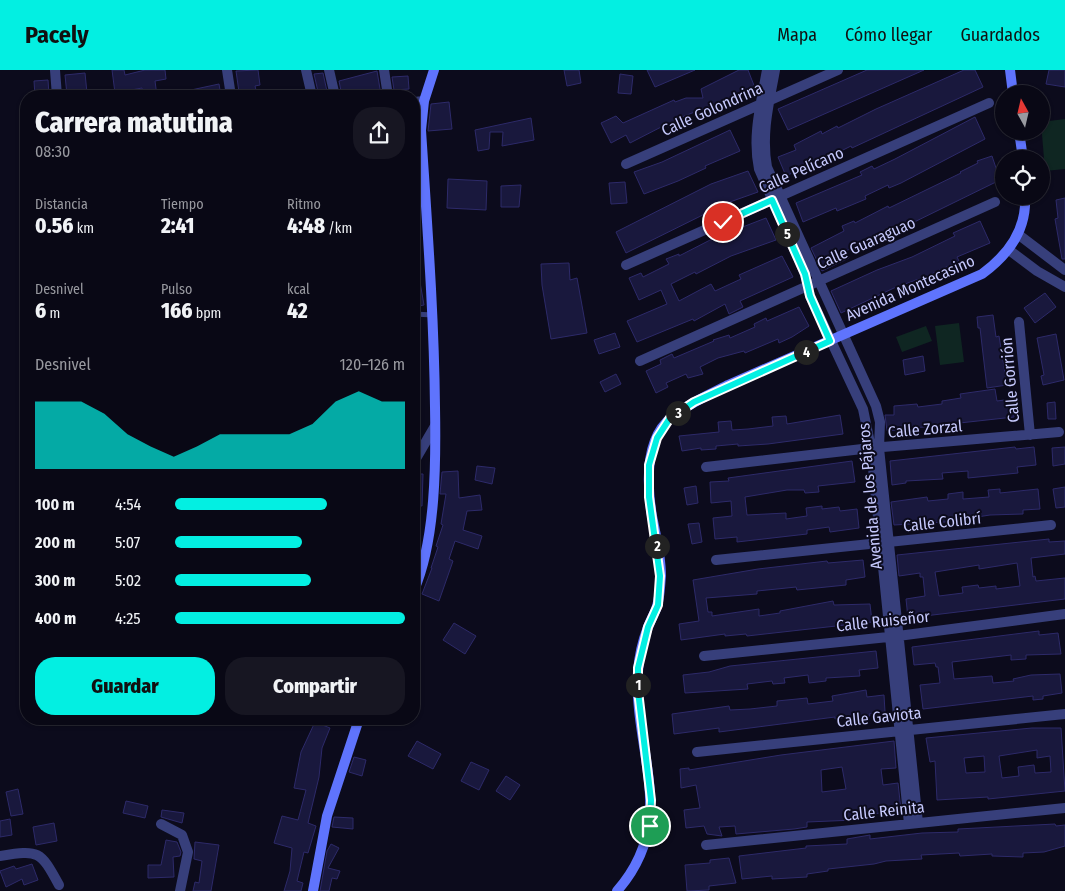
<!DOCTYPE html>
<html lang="es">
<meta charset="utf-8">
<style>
body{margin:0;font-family:"Fira Sans Condensed",sans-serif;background:#171622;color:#f1f3f6;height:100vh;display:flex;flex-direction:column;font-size:19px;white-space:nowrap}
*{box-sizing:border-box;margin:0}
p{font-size:16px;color:#999aa0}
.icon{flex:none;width:28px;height:28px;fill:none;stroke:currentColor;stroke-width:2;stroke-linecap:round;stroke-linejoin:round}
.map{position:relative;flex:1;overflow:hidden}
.drawer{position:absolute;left:20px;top:20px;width:400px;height:635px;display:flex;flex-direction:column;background:#090815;border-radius:20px;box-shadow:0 1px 4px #0004,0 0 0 1px #292934}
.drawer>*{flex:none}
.needle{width:32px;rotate:352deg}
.controls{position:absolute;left:995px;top:15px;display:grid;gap:10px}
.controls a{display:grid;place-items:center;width:55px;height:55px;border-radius:50%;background:#090815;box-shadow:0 1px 4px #0004,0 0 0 1px #292934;font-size:25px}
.pin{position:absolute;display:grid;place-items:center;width:42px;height:42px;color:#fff;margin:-21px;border:2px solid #fff;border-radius:50%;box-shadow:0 1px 5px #0007}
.km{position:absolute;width:25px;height:25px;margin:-12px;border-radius:50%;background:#222;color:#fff;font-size:14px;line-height:25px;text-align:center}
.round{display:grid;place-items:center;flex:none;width:52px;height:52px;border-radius:20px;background:#171622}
.head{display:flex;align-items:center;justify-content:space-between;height:85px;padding:0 15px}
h1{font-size:28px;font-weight:800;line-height:38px}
.stats{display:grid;grid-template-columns:repeat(3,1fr);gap:8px;height:85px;padding:5px 15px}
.stats div{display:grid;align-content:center}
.stats b{font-size:21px;font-weight:800}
.stats small{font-size:14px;font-weight:400}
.stats p{font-size:14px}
.chart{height:140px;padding:10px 15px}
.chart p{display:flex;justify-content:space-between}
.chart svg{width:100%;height:90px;margin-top:5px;fill:#03efe2;opacity:.7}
.button{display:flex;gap:10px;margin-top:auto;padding:10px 15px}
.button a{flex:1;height:58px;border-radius:20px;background:#03efe2;color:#111;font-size:20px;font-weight:800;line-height:58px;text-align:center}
.button a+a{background:#171622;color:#f1f3f6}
ul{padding:0 15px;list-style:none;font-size:16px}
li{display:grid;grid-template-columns:80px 60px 1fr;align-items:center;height:38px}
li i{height:12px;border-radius:6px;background:#03efe2}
header{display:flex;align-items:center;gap:30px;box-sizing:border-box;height:70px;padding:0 25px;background:#03efe2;color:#111}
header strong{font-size:24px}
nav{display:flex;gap:28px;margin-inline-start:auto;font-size:18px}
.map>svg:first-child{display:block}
.green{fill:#0f2622}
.building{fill:#19183d;stroke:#2d2a69;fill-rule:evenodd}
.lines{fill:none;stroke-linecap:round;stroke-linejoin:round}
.lane{stroke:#373f7b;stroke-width:5}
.street{stroke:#373f7b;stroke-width:10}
.secondary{stroke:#5f74fd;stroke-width:10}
.route-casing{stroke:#fff;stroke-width:10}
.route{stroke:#03efe2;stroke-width:6}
.labels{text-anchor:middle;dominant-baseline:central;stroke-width:4;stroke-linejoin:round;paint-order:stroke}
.street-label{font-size:16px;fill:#c7cafe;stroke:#0c0b1c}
</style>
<header>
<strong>Pacely</strong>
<nav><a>Mapa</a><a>Cómo llegar</a><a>Guardados</a></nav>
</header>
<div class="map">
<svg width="1065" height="821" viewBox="0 0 1065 821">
<rect width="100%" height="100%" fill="#0c0b1c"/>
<path class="green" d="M1065 49V99L1045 101 1041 52Z
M959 253 964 292 940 295 935 256Z
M926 256 932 271 902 282 896 267Z"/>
<path class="building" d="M112 0H124L125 5 145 0H165L166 9 155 11 157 26H143L142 18 115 23Z
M258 0 260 15 255 16 256 20 239 22 236 1Z
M564 0H579L581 13 567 16Z
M647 0H695L655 17Z
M739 0H748L755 18 682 47 683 49 668 57 667 54 630 73 626 65 611 73 601 53 616 46 623 53 674 30 675 32 686 28H703L701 19Z
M867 0H924L788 60 778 39Z
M964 0H975L983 17 852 78 851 76 835 84 834 82 786 106 778 87 796 80 794 75 821 61 822 64 837 56 838 58 876 39Z
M1049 0H1065V17L1046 14Z
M377 1 381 25 342 26 339 11Z
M85 3 87 23 67 25 65 5Z
M323 3 328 26H319L314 4Z
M620 4 633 6 631 24 618 23Z
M408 6 409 19 394 20 392 7Z
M48 10 49 25 35 26 34 11Z
M219 14 221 26H193L191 20Z
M449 32 452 59 428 61 431 34Z
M975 47 985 69 901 113 889 118 888 115 865 126 866 129 854 134 837 141 836 138 803 152 796 133 862 105 860 102 872 96 874 99 895 89Z
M531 48 534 70 502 76 503 62H490L489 79 478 81 475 60Z
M730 60 740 81 705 96 706 98 678 111 644 124 634 102 662 92Z
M992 86 1000 110 900 159V157L871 172 870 169 846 181 849 188 822 201 811 178 844 161 842 156 854 151 855 153 888 136 889 138 961 103 960 102 978 93 977 91Z
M748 101 758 122 727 133 626 183 616 162 711 114Z
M448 109 487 111 486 140 447 138Z
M625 112 627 133 611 134 609 113Z
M521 115 519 137H501V116Z
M1065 128V189H1062L1055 149 1058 148 1056 130Z
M766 148 776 170 731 186 696 204 695 202 671 214 679 231 711 214 715 221 741 209 739 205 782 186 793 207 740 231 743 237 729 244 725 234 694 251 693 249 637 272 627 251 667 234 661 220 639 230 629 208 641 203 643 207 669 194 666 189 679 184V186L714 168Z
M980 151 990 173 957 187 959 191 927 206 894 218 841 243 831 221 877 200 912 187 955 166 953 163Z
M569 193 570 210 577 208 587 263 551 269 542 215 541 194Z
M417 195 424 235 414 237V196Z
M1045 223 1056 237 1035 253 1024 238Z
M799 237 809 256 792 267 779 273 778 269 745 283 744 281 718 288 700 297 703 304 688 308 686 304 666 313 668 317 656 323 646 301 661 294 660 290 672 284 674 288 714 271 713 270 729 265 730 268 755 257 754 254 766 248 767 251Z
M993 245 996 267 999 266 1007 315 987 318 980 258H978L977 247Z
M615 263 620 277 599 284 594 270Z
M1056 264 1064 310 1043 315 1041 306 1044 305 1037 268Z
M923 286 925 301 905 305 903 290Z
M616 304 621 314 605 322 600 312Z
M995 319 997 331 1012 329 1014 347 887 361 885 345H894V336L917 334 918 337 942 334V331L961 328 960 324Z
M1055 332 1056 349H1048L1047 333Z
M840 345 843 364 768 374 738 376V374L716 376V379L701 380V378L682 381 679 366 719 362 718 352 731 351 732 360 748 359 773 356 772 347 786 346 787 354Z
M1015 377 1016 379 1034 377 1036 395 1017 397 1018 403 968 408V401L942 403 943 409 906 411V413L892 415 890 391Z
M1065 377V394L1053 396 1052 378Z
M852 391 855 412 818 416 819 422 805 423 804 420H787L745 427 747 445 786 443V449L807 446 806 438 822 436V439L839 437 840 441 857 439 859 458 830 462 829 457 807 460V464L737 472V467L715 469 713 448 732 446 731 431 711 433 710 412 729 411 728 408Z
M477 396 495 398 492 414 475 410Z
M458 401 459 428 480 425 482 440 467 441 463 460 482 466 478 479 455 471 449 489 453 491 439 531 422 524 432 498H431L438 477 436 476 443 455 441 454 446 424H440L442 402Z
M414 404H423L422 436 414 435Z
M696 416 698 433 687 435 684 418Z
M1065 417V437L1056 438 1053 419Z
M1000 419V423L1038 419 1040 439 1023 440V444L990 445 945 452 894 455 891 432 927 427 928 431 948 429V424L963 422V429L989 427 988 420Z
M699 453 702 472 692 474 688 454Z
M1049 469V472L1065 471V484L1031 488 1033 507 1035 506 1036 511 1065 508V529L908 548 906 529 925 526 923 507H920V503L899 506 897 485ZM1017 493 1020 516 996 519V516L979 518 978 515 962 517 963 523 939 526 935 502 979 495V499Z
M863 490 865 507 846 510V515L797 520 796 517 777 519 757 521V524L706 528 708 542H712V546L759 539V546L780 543V541L833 531 834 535 870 534 872 552 747 566 746 564 725 566V564L681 570 679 554 699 551 693 510 758 499 827 491 828 493Z
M454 553 476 566 465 584 443 570Z
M1039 561V565L1058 563 1061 584 1026 585V589L1011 590V585L952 592 954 609 992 606 993 613 1014 611 1013 609 1031 605 1060 604 1062 623 1043 626V629L1033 630V626L923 639 920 615 940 613 938 597H936L935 593 914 595 912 577Z
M876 581 878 598 859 600 860 606 826 608V611L809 613 808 605 784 608 785 613 773 614 772 611 747 614 748 619 685 623 683 605 709 602 730 596Z
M866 620 867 627 884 625 885 642 869 644 870 646 835 649V647L719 662V658L674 664 672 644 729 636 730 640 750 639 777 636V631L807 628 808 634 833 631 832 626Z
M315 652 330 658 322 678 319 707 308 753 316 756 308 783 304 782 297 811 303 813 301 821H284L290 801 292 778 274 773 282 746 298 750 306 720 294 718 301 682Z
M1032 658H1061L1065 721 988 729V727L937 730 935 691 930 692 926 668ZM1037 680V688L1050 686 1051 702 1035 703 1034 695 1018 697 1019 706 1002 708 999 686ZM984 686 985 702 966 703 964 688Z
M417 671 441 684 433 699 408 686Z
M894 671 896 698 881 699 883 715 898 713 901 740 866 745 867 748 855 750 807 752V757L794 759 736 764 735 756 719 757 722 766 707 764 704 756 686 758 684 740 700 738 696 715 681 718 680 699 689 698V700L781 685ZM842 697 846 719 822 722 821 700Z
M354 687 366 690 362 706 349 702Z
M471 692 489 700 479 720 461 711Z
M506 706 520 715 510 730 496 721Z
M18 719 23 744 11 746 6 722Z
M126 731 148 736 145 748 123 743Z
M162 740 184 743 182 753 161 747Z
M334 747 353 748V759L332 757Z
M10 749 12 765 0 767V751Z
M54 753 57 771 36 775 33 757Z
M1055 754 1056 756 1065 755V776L1044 782 1023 783V787L992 786V784L960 786 959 783 921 785 922 789 886 791 874 794 828 799V801L807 804V807L772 809V806L742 809 739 786 806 778V776L847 774V769L870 765V769L922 763 958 762V759Z
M166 770 177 772 181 782 180 786 173 787 174 807 148 808V795H161Z
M195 772 219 775 211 821H193L195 812 199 813 202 791 194 789Z
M331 774 339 778 328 798 340 801 337 809 332 808 329 821H320L327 781Z
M729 788 736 813 709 816V820L687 821 685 795 710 793V790Z
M32 794 38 810 24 815 22 809 6 817 0 801 14 796 16 799Z"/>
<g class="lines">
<path class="lane" d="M414 244 433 245"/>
<path class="street" d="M55 0 57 26
M227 0 231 26
M306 0 312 26
M329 0 335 26
M384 0 388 26
M767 0C761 34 752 66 759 99L805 204 810 226 863 339 871 378 909 754
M775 0C769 33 761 64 767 97L876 336 880 352 879 378 918 753
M414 32 424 31
M626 94 838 0
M414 135 425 128
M1019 165 1065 200
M1009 180 1037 201 1065 217
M626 195 989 33
M1019 252 1030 365
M640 291 995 132
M414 392 435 356
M706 397 871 378 1059 362
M716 490 1051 455
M704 586 898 566 1065 544
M697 682 1065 644
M161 754 182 765 188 782 180 821
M706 775 1065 738
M0 786C39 780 40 780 59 815"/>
<path class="secondary" d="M1010 0 1013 24
M1019 61 1023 89
M414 520C436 470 436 391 435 337 434 244 427 153 421 60L424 31 434 0
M313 821 327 746 359 649
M617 821C680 749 633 682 638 601 639 587 643 570 648 557 651 549 655 543 657 536 660 527 660 515 661 506 661 486 656 466 652 446 647 415 644 369 672 347 689 333 709 325 728 315L982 204C1008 185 1027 160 1025 126"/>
</g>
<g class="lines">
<g class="route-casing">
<path id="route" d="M650 756 651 730 638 621V598L648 557 658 535 660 506 649 427V395L657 368 670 348 694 332 830 271 810 226 805 204 772 130 723 152"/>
</g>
<use href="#route" class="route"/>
</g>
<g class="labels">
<g class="street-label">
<text transform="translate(712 39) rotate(-24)">Calle Golondrina</text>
<text transform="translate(801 100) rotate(-24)">Calle Pelícano</text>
<text transform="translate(866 173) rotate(-24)">Calle Guaraguao</text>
<text transform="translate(910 218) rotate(-24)">Avenida Montecasino</text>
<text transform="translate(1010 310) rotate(-95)">Calle Gorrión</text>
<text transform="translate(925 359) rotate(-5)">Calle Zorzal</text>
<text transform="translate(870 426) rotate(-95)">Avenida de los Pájaros</text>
<text transform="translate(942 452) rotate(-6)">Calle Colibrí</text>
<text transform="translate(883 551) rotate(-6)">Calle Ruiseñor</text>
<text transform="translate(879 647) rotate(-6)">Calle Gaviota</text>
<text transform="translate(884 741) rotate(-6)">Calle Reinita</text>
</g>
</g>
</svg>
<div class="controls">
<a><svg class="needle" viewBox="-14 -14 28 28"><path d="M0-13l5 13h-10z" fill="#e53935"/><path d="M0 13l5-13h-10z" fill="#999aa0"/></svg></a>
<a><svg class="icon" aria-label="locate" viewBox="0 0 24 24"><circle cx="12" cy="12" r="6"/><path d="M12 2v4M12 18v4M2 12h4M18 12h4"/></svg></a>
</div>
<div class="pin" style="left:650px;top:756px;background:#1e9e55"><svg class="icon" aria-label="arrive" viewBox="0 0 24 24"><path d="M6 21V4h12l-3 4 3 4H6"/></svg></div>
<div class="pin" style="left:723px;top:152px;background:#d93025"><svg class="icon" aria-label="check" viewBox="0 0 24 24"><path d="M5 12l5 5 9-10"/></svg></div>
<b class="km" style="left:638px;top:615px">1</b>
<b class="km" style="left:657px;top:476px">2</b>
<b class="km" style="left:678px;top:343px">3</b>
<b class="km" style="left:806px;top:282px">4</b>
<b class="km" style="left:787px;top:164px">5</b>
<section class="drawer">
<div class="head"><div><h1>Carrera matutina</h1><p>08:30</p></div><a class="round"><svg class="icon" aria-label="share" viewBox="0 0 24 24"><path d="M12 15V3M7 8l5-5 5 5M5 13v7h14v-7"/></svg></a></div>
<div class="stats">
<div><p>Distancia</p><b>0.56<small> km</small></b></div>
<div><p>Tiempo</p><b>2:41</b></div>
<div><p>Ritmo</p><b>4:48<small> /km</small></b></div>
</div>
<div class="stats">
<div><p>Desnivel</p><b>6<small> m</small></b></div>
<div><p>Pulso</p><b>166<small> bpm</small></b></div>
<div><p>kcal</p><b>42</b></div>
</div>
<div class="chart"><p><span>Desnivel</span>120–126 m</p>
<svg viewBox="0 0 160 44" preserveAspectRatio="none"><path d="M0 44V11L10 11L20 11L30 17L40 27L50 33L60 38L70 33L80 27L90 27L100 27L110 27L120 22L130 11L140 6L150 11L160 11V44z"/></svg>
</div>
<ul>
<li><b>100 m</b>4:54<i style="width:66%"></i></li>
<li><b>200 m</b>5:07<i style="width:55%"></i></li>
<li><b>300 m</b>5:02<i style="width:59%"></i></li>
<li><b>400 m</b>4:25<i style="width:100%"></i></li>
</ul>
<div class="button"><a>Guardar</a><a>Compartir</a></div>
</section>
</div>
